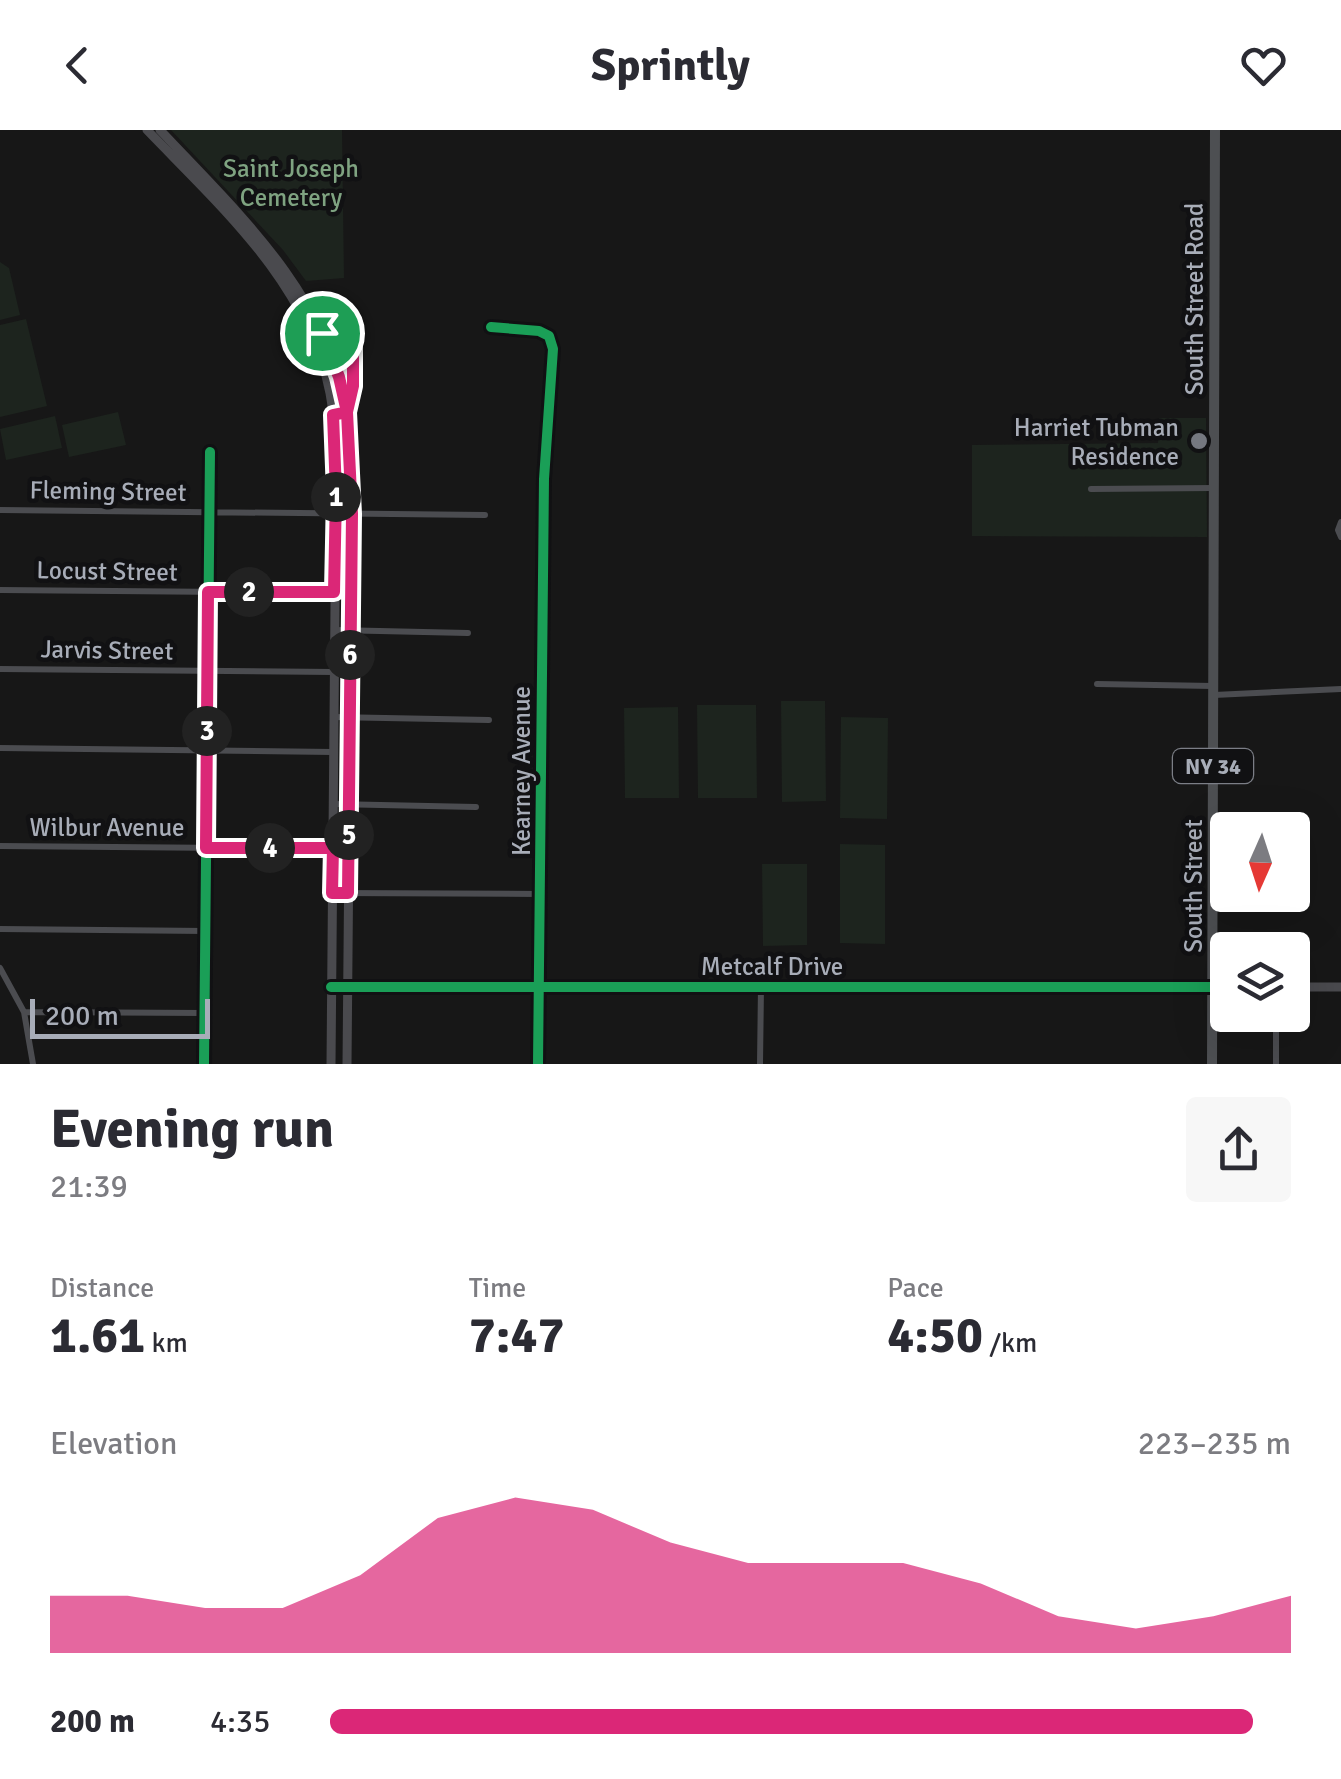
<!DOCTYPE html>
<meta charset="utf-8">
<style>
body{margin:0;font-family:Signika,sans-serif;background:#f7f7f7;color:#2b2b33;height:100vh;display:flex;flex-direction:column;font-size:38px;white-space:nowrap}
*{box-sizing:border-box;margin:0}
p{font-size:32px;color:#7c7c81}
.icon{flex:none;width:55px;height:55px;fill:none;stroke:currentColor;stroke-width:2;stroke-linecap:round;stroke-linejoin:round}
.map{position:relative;height:934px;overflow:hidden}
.drawer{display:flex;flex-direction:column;background:#fff;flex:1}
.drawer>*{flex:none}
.needle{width:65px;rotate:183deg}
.fabs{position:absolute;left:1210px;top:682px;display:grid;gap:20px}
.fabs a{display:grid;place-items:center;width:100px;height:100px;border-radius:10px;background:#fff;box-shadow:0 10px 40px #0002;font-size:50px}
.scale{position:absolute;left:30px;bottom:25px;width:180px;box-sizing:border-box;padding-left:10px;border:5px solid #a8adb8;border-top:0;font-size:28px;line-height:35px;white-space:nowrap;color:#a8adb8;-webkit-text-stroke:8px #111113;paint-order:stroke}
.pin{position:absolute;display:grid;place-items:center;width:85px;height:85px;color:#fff;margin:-42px;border:5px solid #fff;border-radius:50%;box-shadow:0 2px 10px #0007}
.km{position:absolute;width:50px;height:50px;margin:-25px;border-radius:50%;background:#222;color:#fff;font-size:28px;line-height:50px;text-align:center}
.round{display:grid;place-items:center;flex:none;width:105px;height:105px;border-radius:10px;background:#f7f7f7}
.summary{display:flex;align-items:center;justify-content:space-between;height:170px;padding:0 50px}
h1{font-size:55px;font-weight:700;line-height:75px}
.figures{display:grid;grid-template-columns:repeat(3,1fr);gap:15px;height:170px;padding:10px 50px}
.figures div{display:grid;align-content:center}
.figures b{font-size:50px;font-weight:700}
.figures small{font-size:28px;font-weight:400}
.figures p{font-size:28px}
.chart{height:280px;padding:20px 50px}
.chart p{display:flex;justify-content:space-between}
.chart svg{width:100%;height:180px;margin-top:10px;fill:#db2777;opacity:.7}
ul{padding:0 50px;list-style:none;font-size:32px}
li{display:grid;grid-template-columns:160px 120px 1fr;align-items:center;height:75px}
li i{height:25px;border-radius:12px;background:#db2777}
header{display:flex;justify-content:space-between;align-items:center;height:130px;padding:0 50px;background:#fff;font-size:45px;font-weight:700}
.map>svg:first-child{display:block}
.green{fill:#1d241e}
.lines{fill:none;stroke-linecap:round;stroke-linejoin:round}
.street{stroke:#4b4c50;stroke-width:6}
.secondary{stroke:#4a4a4e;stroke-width:9}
.primary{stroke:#4d4f52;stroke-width:10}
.cycleway-casing{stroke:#111113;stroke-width:16}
.cycleway{stroke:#1a9f57;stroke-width:10}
.route-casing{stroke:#fff;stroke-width:20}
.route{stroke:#db2777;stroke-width:12}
.poi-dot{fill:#757880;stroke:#111113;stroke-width:4}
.labels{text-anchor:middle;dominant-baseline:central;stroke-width:9;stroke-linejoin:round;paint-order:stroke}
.shield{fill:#111113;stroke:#7b7e86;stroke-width:2.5}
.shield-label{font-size:22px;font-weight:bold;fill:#a8adb8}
.park-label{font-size:25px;fill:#7fa381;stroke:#111113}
.street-label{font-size:25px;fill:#a8adb8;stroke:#111113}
.poi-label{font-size:25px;fill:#a8adb8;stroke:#111113;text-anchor:end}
</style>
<header><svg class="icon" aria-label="back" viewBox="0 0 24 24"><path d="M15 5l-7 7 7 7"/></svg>Sprintly<svg class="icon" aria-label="heart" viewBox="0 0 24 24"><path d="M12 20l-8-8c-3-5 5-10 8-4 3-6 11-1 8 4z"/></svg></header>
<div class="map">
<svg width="1341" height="934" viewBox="0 0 1341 934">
<rect width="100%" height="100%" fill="#171717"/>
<path class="green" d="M171 0H342L344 148 306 151 283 120Z
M0 132 9 138 20 185 0 190Z
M26 189 47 276 0 287V195Z
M118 282 126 315 69 327 62 295Z
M55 286 62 318 6 330 0 299Z
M1159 288H1206L1207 407 972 406V315L1158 313Z
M781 571H825L826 671 782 672Z
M697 575H756L757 668H698Z
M678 577 679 668H625L624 578Z
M841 587 888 588 887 689 840 688Z
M840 714 885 715V814L840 813Z
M762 734H807V815L763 816Z"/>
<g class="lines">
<path class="street" d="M491 197 539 201 549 206 553 219 544 349 538 934
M323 203 344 200 353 194
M333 285 347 282 353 256V194
M1091 359 1213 358
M0 380 485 385
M1341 392 1338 400 1341 407
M0 460 334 463
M335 500 468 503
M0 539 334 542
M1097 554 1213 556
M1214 565 1341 559
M333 587 489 590
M0 618 333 622
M333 674 476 677
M0 716 333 719
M332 763 540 764
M0 799 206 801
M0 838 24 882 33 934
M24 882 205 883
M1276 885V934
M204 934 210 322
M760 934 761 856"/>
<path class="secondary" d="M147 0C221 77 308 153 330 263 336 296 336 329 336 363L331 934
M160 0C238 83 323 160 346 276 353 312 351 348 352 384L347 934
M344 855 1228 857
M1292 857H1341"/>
<path class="primary" d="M1212 934 1215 0"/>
<g class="cycleway-casing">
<path id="cycleway" d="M491 197 539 201 549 206 553 219 544 349 538 934
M331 857H1228
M204 934 210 322"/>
</g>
<use href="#cycleway" class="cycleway"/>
</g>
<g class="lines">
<g class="route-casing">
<path id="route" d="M322 203 339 247 347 282 333 285 336 363 334 462H208L206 718H333L332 763H348L352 384 347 282 353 256V194L346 200 322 203"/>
</g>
<use href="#route" class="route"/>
</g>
<circle class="poi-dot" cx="1199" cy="311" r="10"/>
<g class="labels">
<rect class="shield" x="1173" y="619" width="80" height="34" rx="8"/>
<g class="shield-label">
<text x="1213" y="636">NY 34</text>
</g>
<g class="park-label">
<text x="291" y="38">Saint Joseph<tspan x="291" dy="29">Cemetery</tspan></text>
</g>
<g class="street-label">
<text transform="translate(1194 169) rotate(-90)">South Street Road</text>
<text transform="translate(108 361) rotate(1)">Fleming Street</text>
<text transform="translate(107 441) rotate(1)">Locust Street</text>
<text transform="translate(107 520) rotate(1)">Jarvis Street</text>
<text transform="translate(521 641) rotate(-90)">Kearney Avenue</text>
<text x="107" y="697">Wilbur Avenue</text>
<text transform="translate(1193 756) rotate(-90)">South Street</text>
<text x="772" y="836">Metcalf Drive</text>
</g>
<g class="poi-label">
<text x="1179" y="297">Harriet Tubman<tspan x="1179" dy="29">Residence</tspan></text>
</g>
</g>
</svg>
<div class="fabs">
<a><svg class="needle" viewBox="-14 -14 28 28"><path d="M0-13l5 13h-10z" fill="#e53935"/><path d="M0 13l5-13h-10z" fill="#7c7c81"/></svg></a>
<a><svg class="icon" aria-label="layers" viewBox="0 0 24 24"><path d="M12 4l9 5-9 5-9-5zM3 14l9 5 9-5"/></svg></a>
</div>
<div class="scale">200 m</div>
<div class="pin" style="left:322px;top:203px;background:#1e9e55"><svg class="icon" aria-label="arrive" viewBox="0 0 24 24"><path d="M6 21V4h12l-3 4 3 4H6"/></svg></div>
<b class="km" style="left:336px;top:367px">1</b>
<b class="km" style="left:249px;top:462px">2</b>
<b class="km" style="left:207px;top:601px">3</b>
<b class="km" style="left:270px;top:718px">4</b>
<b class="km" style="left:349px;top:705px">5</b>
<b class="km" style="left:350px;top:525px">6</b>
</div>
<section class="drawer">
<div class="summary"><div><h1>Evening run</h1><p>21:39</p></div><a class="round"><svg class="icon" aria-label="share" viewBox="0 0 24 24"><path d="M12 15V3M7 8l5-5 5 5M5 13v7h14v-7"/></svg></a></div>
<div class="figures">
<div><p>Distance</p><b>1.61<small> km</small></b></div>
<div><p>Time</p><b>7:47</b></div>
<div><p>Pace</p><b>4:50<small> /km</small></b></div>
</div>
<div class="chart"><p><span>Elevation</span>223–235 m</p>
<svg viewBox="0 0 160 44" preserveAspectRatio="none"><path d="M0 44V30L10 30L20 33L30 33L40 25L50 11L60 6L70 9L80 17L90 22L100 22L110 22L120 27L130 35L140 38L150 35L160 30V44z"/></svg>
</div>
<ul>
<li><b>200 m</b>4:35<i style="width:96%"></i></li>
</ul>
</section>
